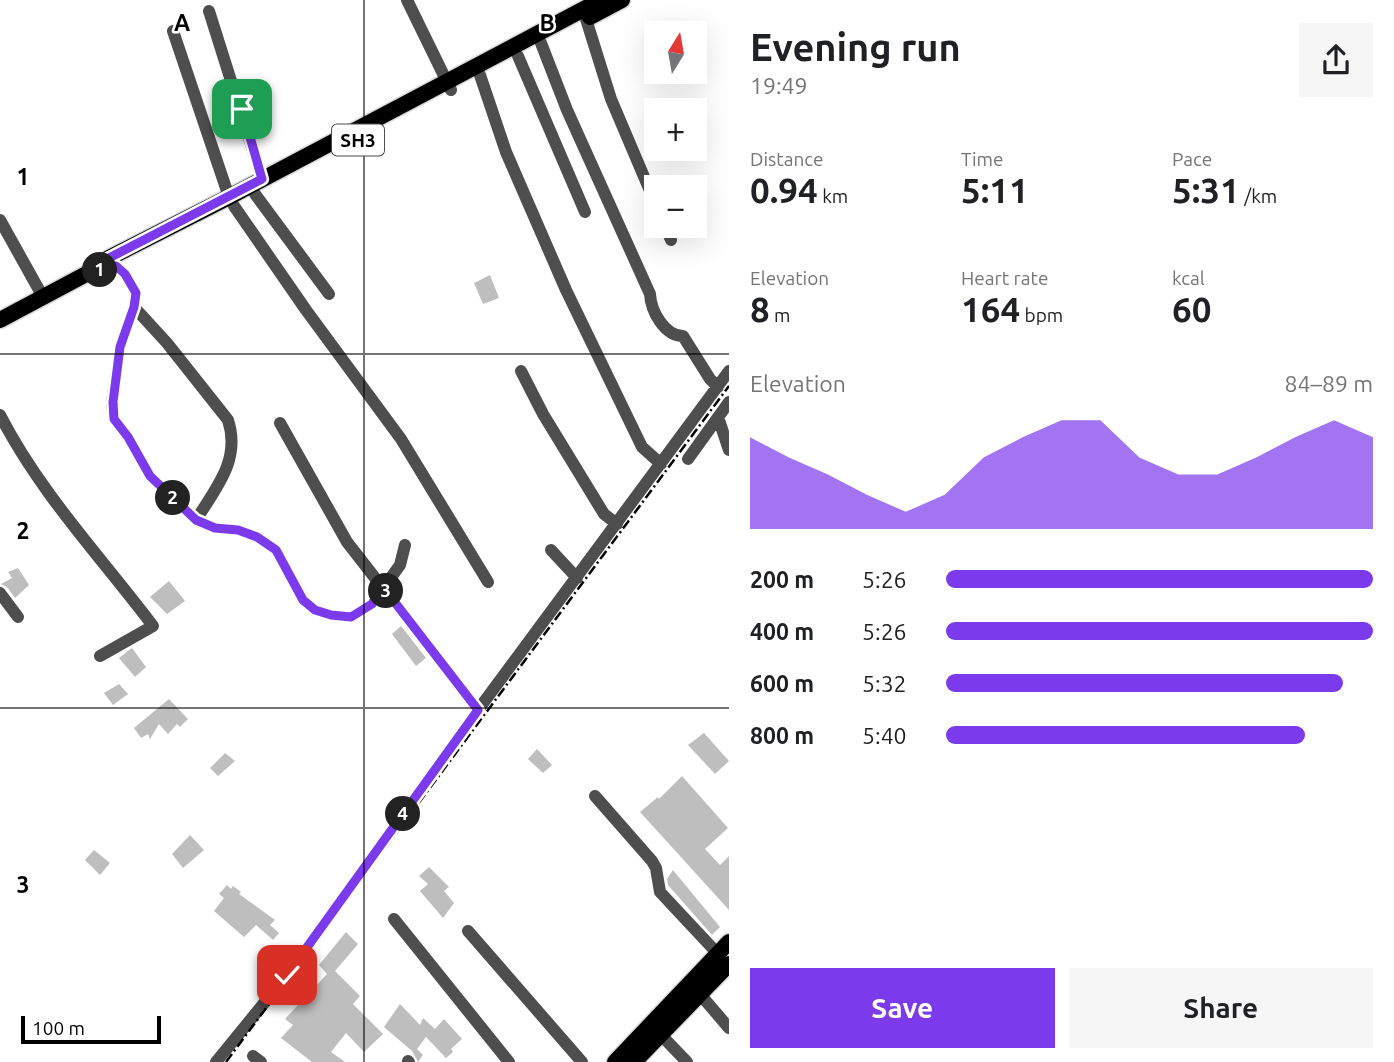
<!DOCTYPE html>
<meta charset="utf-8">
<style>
body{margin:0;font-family:Ubuntu,sans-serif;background:#f6f6f6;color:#202124;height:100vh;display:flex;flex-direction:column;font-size:26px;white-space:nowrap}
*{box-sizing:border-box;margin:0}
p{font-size:23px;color:#757577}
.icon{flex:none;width:38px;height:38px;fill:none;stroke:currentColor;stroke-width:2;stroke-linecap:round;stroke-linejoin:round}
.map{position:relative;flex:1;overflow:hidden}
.side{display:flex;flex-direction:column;background:#fff;width:665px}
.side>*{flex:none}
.needle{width:46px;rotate:11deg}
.fabs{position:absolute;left:644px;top:21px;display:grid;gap:14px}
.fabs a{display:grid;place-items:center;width:63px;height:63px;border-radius:0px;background:#fff;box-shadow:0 7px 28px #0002;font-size:35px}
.scale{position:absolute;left:21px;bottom:18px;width:140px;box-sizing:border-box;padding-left:7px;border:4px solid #000;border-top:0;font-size:19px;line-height:24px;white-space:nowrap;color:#000;-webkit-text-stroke:5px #fff;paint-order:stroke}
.pin{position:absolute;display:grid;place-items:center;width:60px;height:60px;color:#fff;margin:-30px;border-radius:14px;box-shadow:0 4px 10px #0006}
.km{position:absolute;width:35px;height:35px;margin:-18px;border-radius:50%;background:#222;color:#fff;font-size:19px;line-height:35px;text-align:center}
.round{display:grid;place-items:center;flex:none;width:74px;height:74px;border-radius:0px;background:#f6f6f6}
.overview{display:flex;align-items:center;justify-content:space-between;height:119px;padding:0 21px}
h1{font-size:38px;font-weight:600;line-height:52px}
.stats{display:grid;grid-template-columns:repeat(3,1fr);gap:10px;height:119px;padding:7px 21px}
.stats div{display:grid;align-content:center}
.stats b{font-size:35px;font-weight:600}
.stats small{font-size:19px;font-weight:400}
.stats p{font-size:19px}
.chart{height:196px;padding:14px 21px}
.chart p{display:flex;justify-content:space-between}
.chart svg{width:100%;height:126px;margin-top:7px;fill:#7c3aed;opacity:.7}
.primary-button{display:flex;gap:14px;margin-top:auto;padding:14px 21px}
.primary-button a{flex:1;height:80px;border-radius:0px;background:#7c3aed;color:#fff;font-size:28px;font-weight:600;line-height:80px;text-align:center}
.primary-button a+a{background:#f6f6f6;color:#202124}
ul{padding:0 21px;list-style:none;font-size:23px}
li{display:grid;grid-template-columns:112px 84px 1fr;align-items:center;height:52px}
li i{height:18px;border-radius:9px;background:#7c3aed}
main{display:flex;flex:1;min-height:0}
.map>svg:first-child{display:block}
.building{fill:#bebebe}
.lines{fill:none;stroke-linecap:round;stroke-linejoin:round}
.major-casing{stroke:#dbdbdb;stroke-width:19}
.minor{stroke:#4e4e4e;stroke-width:12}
.major{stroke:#000;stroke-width:16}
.rail{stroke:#000;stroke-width:2.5;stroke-dasharray:10 3.5 2 3.5;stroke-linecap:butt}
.route-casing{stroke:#fff;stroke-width:14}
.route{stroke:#7c3aed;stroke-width:9}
.grid{fill:none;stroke:#000;stroke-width:2;stroke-opacity:0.55}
.labels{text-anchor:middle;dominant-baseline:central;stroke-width:5;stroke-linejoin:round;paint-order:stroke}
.shield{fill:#fff;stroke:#4c4c4c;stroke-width:2}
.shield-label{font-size:19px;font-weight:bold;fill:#000}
.grid-label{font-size:23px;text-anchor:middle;font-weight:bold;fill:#000;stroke:#fff;stroke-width:5;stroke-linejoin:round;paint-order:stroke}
</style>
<main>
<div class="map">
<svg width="729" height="1062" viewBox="0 0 729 1062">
<rect width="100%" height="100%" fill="#fff"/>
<path class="building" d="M490 275 499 298 483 304 474 283Z
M18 568 29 585 15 598 7 587 1 584 12 578 8 572Z
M169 581 185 601 167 614 150 597Z
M401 626 426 658 416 666 392 634Z
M132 648 146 667 135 677 119 658Z
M119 684 128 694 113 705 104 693Z
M169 699 188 719 180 727 177 724 168 734 159 724 150 739 148 734 141 738 134 728Z
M704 733 729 761 715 774 688 745Z
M537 749 552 765 543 773 528 759Z
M225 753 235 761 218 776 210 768Z
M682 776 728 828 705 849 720 865 729 856V910L640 812 658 797 659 799Z
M190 835 204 850 183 868 172 854Z
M94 850 110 863 100 875 85 860Z
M429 867 449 887 444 891 454 903 443 918 420 891 428 884 419 876Z
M673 870 720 927 712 935 668 885 667 879Z
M227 885 231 889 233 886 241 892 239 894 275 920 270 925 279 933 273 940 256 925 244 937 214 911 224 898 219 894Z
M346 932 358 944 335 971 360 996 353 1004 383 1034 364 1052 346 1033 331 1052 345 1062H312L281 1038 293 1025 285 1019 327 974 319 965Z
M400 1004 420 1025 423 1018 435 1029 444 1019 462 1039 451 1049 453 1052 446 1058 426 1037 417 1049 423 1055 418 1062 412 1051 384 1027Z"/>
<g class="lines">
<g class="major-casing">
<path id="major" d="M590 17 622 0
M0 320 90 272 109 258 229 197 601 0
M615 1062 729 942
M634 1062 729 964"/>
</g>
<path class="minor" d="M407 0 451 90
M209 11 262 179
M586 19 611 99 656 205
M173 31 229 197
M541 43 567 110 650 294C651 312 665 336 683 336L710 379 718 387
M518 56 585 212
M480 75 506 152 566 290 642 447 661 464
M255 194 329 294
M234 206 306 310 401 439 488 582
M0 220 43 297
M665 226 671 240
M116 266 125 274 136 293 134 307 120 347 112 402 114 419 128 437 150 476 196 520 215 528 238 530 257 537 276 550 304 600 315 610 331 615 351 617 372 604 400 565 405 545
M134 307 167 343 228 420C241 460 216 488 196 520
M521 371 543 414 604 514 617 524
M0 415C40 493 101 557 153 626L100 656
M718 417 729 450
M280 423 347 542 478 710
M688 459 729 402
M551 550 577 578
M0 593 18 617
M595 796 652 861 656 868 660 892 718 954
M394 919 509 1062
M468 931 582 1062
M699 993 729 1028
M660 1034 687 1062
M253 1056 261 1062
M408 1061 409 1062
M216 1062 287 975 461 733 729 371"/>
<use href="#major" class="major"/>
<path class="rail" d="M226 1062 729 386"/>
</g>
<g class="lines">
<g class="route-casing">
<path id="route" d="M242 109 262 179 109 258 90 272 116 266 125 274 136 293 134 307 120 347 113 402 114 419 128 437 150 476 196 520 215 528 238 530 257 537 276 550 303 600 315 610 331 615 351 617 372 604 383 587 478 710 287 975"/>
</g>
<use href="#route" class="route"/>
</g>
<path class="grid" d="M364 0V1062M0 354H729M0 708H729"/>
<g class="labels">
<rect class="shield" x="332" y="124.5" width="52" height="31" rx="5"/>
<g class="shield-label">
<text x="358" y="140">SH3</text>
</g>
</g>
<g class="grid-label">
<text x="182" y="31">A</text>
<text x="547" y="31">B</text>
<text x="23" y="185">1</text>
<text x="23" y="539">2</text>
<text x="23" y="893">3</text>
</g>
</svg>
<div class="fabs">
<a><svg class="needle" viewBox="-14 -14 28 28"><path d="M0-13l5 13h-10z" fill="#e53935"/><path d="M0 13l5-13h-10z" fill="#757577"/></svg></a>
<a>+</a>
<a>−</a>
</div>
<div class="scale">100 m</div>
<div class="pin" style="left:242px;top:109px;background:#1e9e55"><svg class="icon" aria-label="arrive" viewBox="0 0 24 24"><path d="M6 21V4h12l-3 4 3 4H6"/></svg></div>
<div class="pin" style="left:287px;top:975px;background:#d93025"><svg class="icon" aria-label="check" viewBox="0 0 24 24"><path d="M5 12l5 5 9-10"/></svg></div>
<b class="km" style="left:100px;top:270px">1</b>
<b class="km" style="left:173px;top:498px">2</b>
<b class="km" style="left:386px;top:591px">3</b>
<b class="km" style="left:403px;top:814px">4</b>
</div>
<section class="side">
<div class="overview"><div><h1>Evening run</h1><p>19:49</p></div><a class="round"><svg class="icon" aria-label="share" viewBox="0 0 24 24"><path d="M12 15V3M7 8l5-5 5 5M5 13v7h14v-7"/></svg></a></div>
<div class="stats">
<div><p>Distance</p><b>0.94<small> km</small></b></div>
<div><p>Time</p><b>5:11</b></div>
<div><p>Pace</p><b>5:31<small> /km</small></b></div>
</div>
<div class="stats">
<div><p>Elevation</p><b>8<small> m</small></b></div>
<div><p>Heart rate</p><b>164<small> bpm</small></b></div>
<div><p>kcal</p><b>60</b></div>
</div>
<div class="chart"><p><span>Elevation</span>84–89 m</p>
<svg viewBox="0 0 160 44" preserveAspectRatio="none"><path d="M0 44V12L10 19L20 25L30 32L40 38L50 32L60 19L70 12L80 6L90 6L100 19L110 25L120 25L130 19L140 12L150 6L160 12V44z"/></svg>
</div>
<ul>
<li><b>200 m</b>5:26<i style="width:100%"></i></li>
<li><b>400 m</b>5:26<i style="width:100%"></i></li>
<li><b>600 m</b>5:32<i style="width:93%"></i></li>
<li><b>800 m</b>5:40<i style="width:84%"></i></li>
</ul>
<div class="primary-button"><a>Save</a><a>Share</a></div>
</section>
</main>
